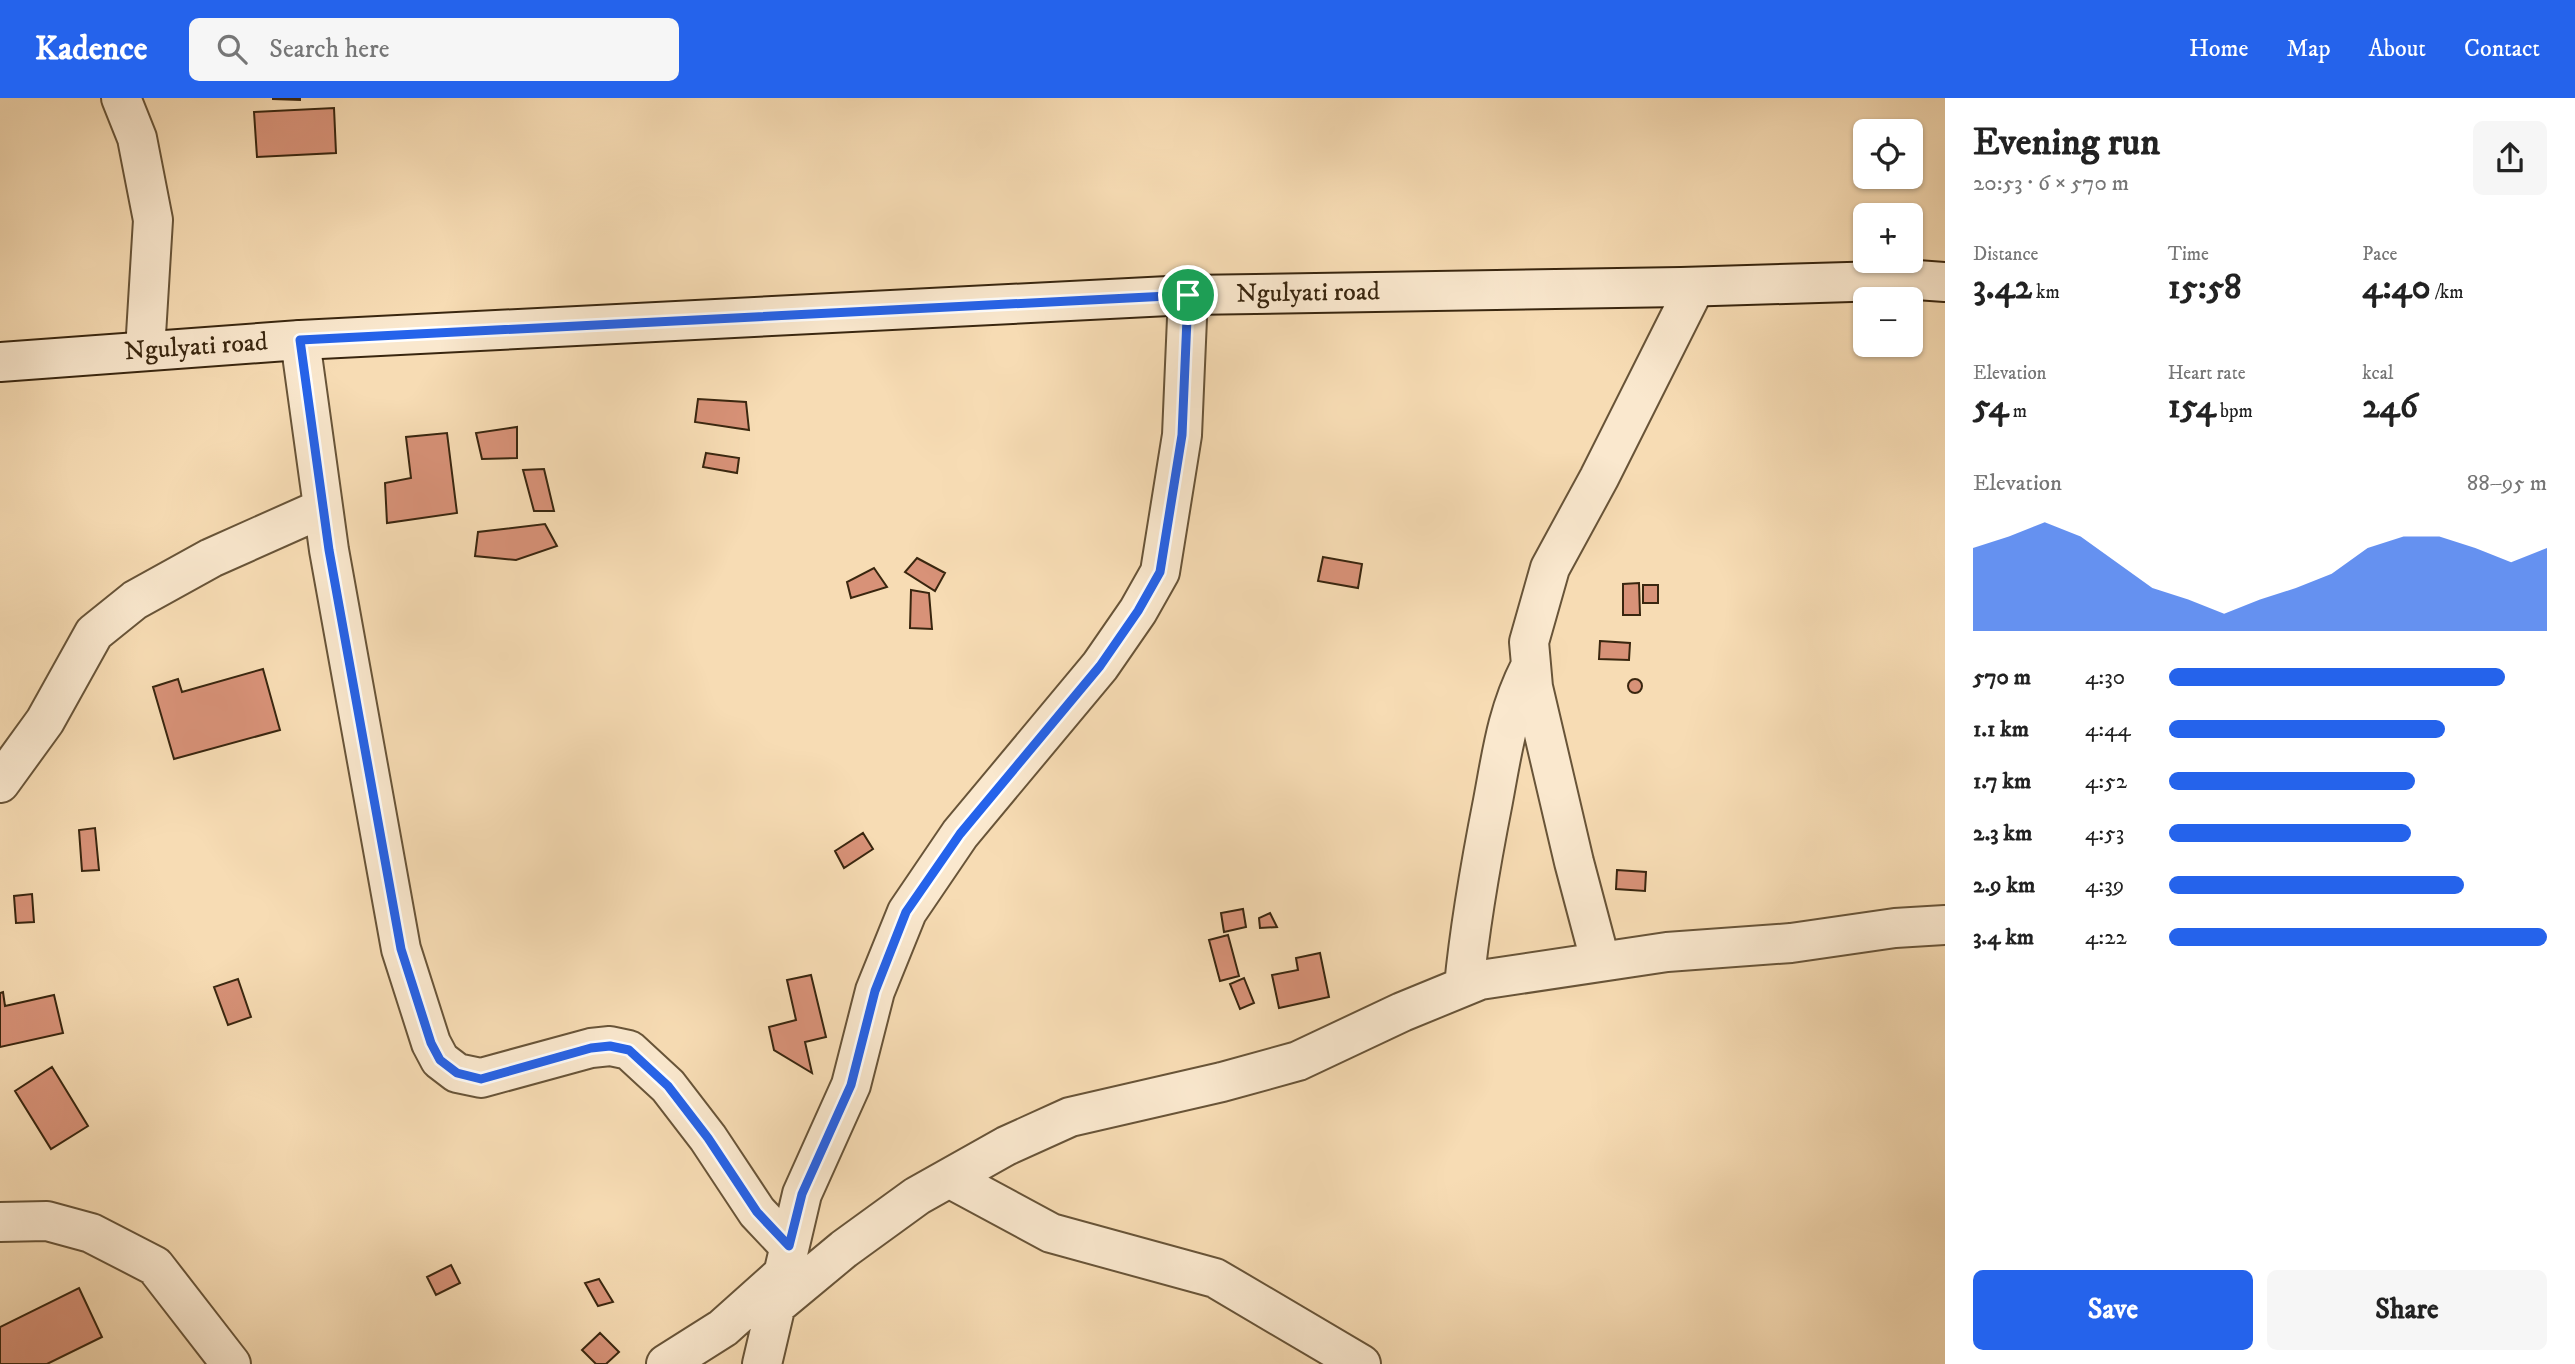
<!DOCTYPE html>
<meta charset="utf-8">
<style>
body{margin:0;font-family:"IM FELL DW Pica",serif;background:#f6f6f6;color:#222;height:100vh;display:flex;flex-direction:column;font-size:26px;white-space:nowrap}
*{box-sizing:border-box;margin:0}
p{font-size:23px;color:#767676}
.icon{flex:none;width:38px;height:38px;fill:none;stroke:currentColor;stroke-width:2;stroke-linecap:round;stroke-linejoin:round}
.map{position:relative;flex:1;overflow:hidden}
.panel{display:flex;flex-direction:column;background:#fff;width:630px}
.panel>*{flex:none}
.buttons{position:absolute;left:1853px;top:21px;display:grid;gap:14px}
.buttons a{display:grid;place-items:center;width:70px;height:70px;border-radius:10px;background:#fff;box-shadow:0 2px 5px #0004;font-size:35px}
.pin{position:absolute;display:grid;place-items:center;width:60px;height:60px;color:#fff;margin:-30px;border:4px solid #fff;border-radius:50%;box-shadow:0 2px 7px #0007}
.round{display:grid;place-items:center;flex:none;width:74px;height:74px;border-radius:10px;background:#f6f6f6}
.overview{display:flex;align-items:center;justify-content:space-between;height:119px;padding:0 28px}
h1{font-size:38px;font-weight:800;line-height:52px}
.figures{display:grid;grid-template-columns:repeat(3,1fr);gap:10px;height:119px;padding:7px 28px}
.figures div{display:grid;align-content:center}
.figures b{font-size:35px;font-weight:800}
.figures small{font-size:19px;font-weight:400}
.figures p{font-size:19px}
.chart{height:196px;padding:14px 28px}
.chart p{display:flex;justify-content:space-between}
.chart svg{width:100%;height:126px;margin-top:7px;fill:#2563eb;opacity:.7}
.button{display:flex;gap:14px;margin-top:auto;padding:14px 28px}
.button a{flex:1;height:80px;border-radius:10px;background:#2563eb;color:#fff;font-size:28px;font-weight:800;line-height:80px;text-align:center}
.button a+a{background:#f6f6f6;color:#222}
ul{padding:0 28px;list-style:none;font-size:23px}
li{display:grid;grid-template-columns:112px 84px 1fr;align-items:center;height:52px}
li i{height:18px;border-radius:9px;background:#2563eb}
header{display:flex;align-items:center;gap:42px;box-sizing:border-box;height:98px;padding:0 35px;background:#2563eb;color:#fff}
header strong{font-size:33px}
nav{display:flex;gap:38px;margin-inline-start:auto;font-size:24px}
.search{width:490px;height:63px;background:#f6f6f6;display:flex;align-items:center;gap:18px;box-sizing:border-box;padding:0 24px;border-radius:10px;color:#767676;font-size:26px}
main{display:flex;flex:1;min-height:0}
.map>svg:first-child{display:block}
.building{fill:#d89278;stroke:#39260f;stroke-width:2}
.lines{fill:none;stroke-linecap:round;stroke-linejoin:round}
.street-casing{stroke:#685438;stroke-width:42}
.secondary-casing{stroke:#39260f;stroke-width:42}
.street{stroke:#fae8ce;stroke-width:38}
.secondary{stroke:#fae8ce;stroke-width:38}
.route-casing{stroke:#fff;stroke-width:14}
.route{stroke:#2563eb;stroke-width:9}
.labels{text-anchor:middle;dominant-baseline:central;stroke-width:5;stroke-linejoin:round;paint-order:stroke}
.street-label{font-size:26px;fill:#39260f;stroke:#fae8ce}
</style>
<header>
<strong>Kadence</strong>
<div class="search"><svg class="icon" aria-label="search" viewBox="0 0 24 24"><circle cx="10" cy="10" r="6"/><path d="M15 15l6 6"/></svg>Search here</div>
<nav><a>Home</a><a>Map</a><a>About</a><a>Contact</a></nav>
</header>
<main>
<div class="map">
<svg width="1945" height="1266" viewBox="0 0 1945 1266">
<rect width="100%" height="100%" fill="#f7dcb4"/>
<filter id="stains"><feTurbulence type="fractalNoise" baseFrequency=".00286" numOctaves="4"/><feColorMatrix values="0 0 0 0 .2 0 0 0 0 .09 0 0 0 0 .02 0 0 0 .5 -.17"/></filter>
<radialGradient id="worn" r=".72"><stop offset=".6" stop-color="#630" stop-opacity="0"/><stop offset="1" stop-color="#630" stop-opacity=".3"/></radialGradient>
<path class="building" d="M273 0H300V2L273 1Z
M334 10 336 55 257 59 254 14Z
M698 301 746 304 749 332 695 324Z
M517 329V360L482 361 476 335Z
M447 335 457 415 387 425 385 385 411 380 406 339Z
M706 355 739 360 737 375 703 369Z
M544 371 554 413H534L523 372Z
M545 426 557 448 516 462 475 458 478 434Z
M1323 459 1362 466 1358 490 1318 483Z
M917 460 945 475 935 493 905 474Z
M874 470 887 489 851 500 847 484Z
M1639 485 1640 517H1623V486Z
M1643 487H1658V505H1643Z
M911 492 929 495 932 531 910 530Z
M1600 543 1630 545 1629 562 1599 561Z
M263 571 280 632 174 661 153 589 178 581 182 594Z
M1628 588a7 7 0 1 1 14 0a7 7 0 1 1-14 0Z
M95 730 99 772 82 773 79 732Z
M863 735 873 751 844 770 835 753Z
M1617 772 1646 774 1645 793 1616 791Z
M32 796 34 824 16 825 14 798Z
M1243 811 1246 829 1224 834 1221 815Z
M1270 815 1277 829 1260 830 1259 820Z
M1228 837 1239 878 1220 883 1209 842Z
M1320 855 1329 899 1279 910 1272 877 1298 872 1296 860Z
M811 877 826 939 805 944 812 975 774 952 769 929 796 922 787 882Z
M1244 880 1254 905 1240 911 1230 886Z
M238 881 251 919 228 927 214 889Z
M3 894 5 908 54 897 63 935 0 949V895Z
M52 969 88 1028 51 1051 15 993Z
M451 1167 460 1185 436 1197 427 1179Z
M599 1181 613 1204 598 1208 585 1185Z
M79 1190 102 1239 47 1266H0V1229Z
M600 1235 619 1254 606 1266H596L582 1252Z"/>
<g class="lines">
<g class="street-casing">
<path id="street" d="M121 0 137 40 153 122 145 253
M300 242 329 452 401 851 431 945 440 962 457 975 481 980 591 950 610 948 629 952 668 988 708 1040 757 1114 789 1148
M0 685 45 623 94 535 135 502 211 460 323 410
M1600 862 1574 764 1533 589 1529 544 1550 470 1599 380 1695 189
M1464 888C1470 826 1481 764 1493 703 1502 655 1507 614 1530 569
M949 1080 1051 1135 1215 1180 1361 1266
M0 1124 47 1123 91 1135 155 1168 231 1266
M773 1210 844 1151 917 1098 1006 1048 1070 1019 1222 984 1298 963 1402 914 1480 882 1667 854 1791 845 1895 830 1945 827
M666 1266 723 1230 781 1178
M762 1266 802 1096 851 987 875 893 907 814 960 736 1100 568 1138 513 1160 474 1182 337 1188 197"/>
</g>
<g class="secondary-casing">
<path id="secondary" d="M0 264 300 242 1188 197 1681 189 1917 182 1945 184"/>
</g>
<use href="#street" class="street"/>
<use href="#secondary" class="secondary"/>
</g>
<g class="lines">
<g class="route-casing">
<path id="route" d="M1188 197 1182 337 1160 474 1138 513 1100 568 960 736 906 814 875 893 851 987 802 1096 789 1148 757 1114 708 1040 668 988 629 952 610 948 591 950 481 981 457 975 440 962 431 945 401 851 329 452 300 242Z"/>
</g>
<use href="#route" class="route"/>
</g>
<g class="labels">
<g class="street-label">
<text transform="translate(1308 195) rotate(-1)">Ngulyati road</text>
<text transform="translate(196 249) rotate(-4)">Ngulyati road</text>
</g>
</g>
<rect width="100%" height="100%" filter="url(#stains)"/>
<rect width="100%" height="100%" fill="url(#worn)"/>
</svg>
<div class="buttons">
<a><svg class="icon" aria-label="locate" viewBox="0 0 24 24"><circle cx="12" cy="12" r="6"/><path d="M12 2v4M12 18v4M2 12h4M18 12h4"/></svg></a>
<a>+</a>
<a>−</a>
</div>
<div class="pin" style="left:1188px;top:197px;background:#1e9e55"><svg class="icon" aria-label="arrive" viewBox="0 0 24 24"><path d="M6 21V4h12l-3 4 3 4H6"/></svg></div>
</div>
<section class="panel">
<div class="overview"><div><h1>Evening run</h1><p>20:53 · 6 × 570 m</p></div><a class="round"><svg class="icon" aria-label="share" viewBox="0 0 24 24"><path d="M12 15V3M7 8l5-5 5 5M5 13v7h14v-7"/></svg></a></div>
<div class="figures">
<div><p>Distance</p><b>3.42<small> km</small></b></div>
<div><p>Time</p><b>15:58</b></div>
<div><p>Pace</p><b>4:40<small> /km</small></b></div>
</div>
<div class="figures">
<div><p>Elevation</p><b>54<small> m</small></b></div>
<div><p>Heart rate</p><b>154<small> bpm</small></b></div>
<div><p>kcal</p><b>246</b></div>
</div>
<div class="chart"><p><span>Elevation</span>88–95 m</p>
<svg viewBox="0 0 160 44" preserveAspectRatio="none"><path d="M0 44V15L10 11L20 6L30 11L40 20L50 29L60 33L70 38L80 33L90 29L100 24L110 15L120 11L130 11L140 15L150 20L160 15V44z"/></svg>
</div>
<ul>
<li><b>570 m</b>4:30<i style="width:89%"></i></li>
<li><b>1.1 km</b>4:44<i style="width:73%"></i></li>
<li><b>1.7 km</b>4:52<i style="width:65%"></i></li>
<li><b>2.3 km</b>4:53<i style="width:64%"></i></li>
<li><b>2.9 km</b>4:39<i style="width:78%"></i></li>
<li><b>3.4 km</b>4:22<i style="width:100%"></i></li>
</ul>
<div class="button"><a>Save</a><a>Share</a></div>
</section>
</main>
